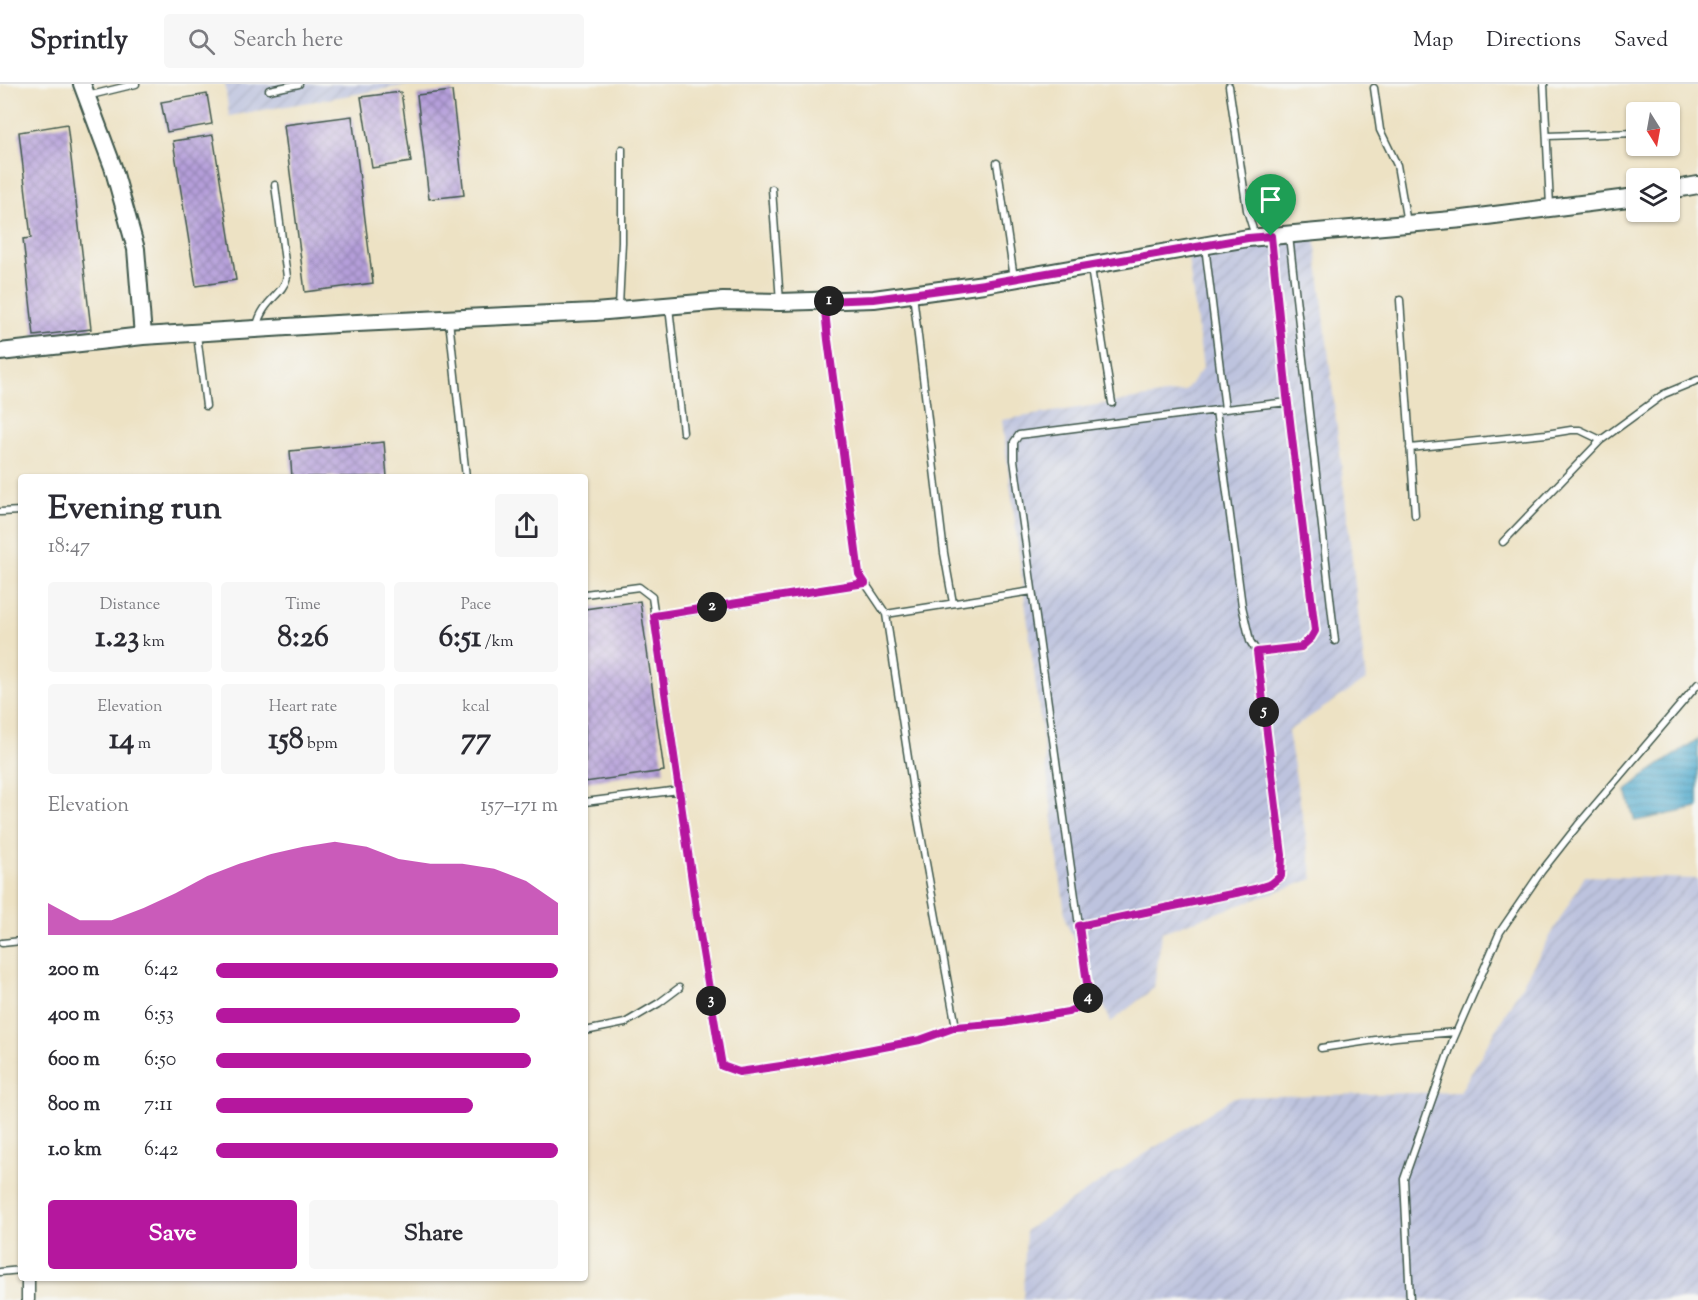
<!DOCTYPE html>
<meta charset="utf-8">
<style>
body{margin:0;font-family:"Sorts Mill Goudy",serif;background:#f7f7f7;color:#2b2b33;height:100vh;display:flex;flex-direction:column;font-size:22px;white-space:nowrap}
*{box-sizing:border-box;margin:0}
p{font-size:20px;color:#7c7c81}
.icon{flex:none;width:33px;height:33px;fill:none;stroke:currentColor;stroke-width:2;stroke-linecap:round;stroke-linejoin:round}
.map{position:relative;flex:1;overflow:hidden}
.drawer{position:absolute;left:18px;top:390px;width:570px;height:807px;display:flex;flex-direction:column;background:#fff;border-radius:6px;box-shadow:0 2px 4px #0004}
.drawer>*{flex:none}
.needle{width:39px;rotate:169deg}
.fabs{position:absolute;left:1626px;top:18px;display:grid;gap:12px}
.fabs a{display:grid;place-items:center;width:54px;height:54px;border-radius:6px;background:#fff;box-shadow:0 2px 4px #0004;font-size:30px}
.pin{position:absolute;display:grid;place-items:center;width:51px;height:51px;color:#fff;margin:-62px -26px;border-radius:50% 50% 50% 0;rotate:-45deg;box-shadow:0 0 6px #0007}
.pin .icon{rotate:45deg}
.km{position:absolute;width:30px;height:30px;margin:-15px;border-radius:50%;background:#222;color:#fff;font-size:16px;line-height:30px;text-align:center}
.round{display:grid;place-items:center;flex:none;width:63px;height:63px;border-radius:6px;background:#f7f7f7}
.overview{display:flex;align-items:center;justify-content:space-between;height:102px;padding:0 30px}
h1{font-size:33px;font-weight:700;line-height:45px}
.figures{display:grid;grid-template-columns:repeat(3,1fr);gap:9px;height:102px;padding:6px 30px}
.figures div{display:grid;align-content:center;border-radius:6px;background:#f7f7f7;text-align:center}
.figures b{font-size:30px;font-weight:700}
.figures small{font-size:16px;font-weight:400}
.figures p{font-size:16px}
.chart{height:168px;padding:12px 30px}
.chart p{display:flex;justify-content:space-between}
.chart svg{width:100%;height:108px;margin-top:6px;fill:#b5179e;opacity:.7}
.cta{display:flex;gap:12px;margin-top:auto;padding:12px 30px}
.cta a{flex:1;height:69px;border-radius:6px;background:#b5179e;color:#fff;font-size:24px;font-weight:700;line-height:69px;text-align:center}
.cta a+a{background:#f7f7f7;color:#2b2b33}
ul{padding:0 30px;list-style:none;font-size:20px}
li{display:grid;grid-template-columns:96px 72px 1fr;align-items:center;height:45px}
li i{height:15px;border-radius:8px;background:#b5179e}
header{display:flex;align-items:center;gap:36px;box-sizing:border-box;height:84px;padding:0 30px;background:#fff;border-bottom:2px solid #e1e1e2}
header strong{font-size:28px}
nav{display:flex;gap:33px;margin-inline-start:auto;font-size:21px}
.search{width:420px;height:54px;background:#f7f7f7;display:flex;align-items:center;gap:15px;box-sizing:border-box;padding:0 21px;border-radius:6px;color:#7c7c81;font-size:22px}
.map>svg:first-child{display:block}
.industrial{fill:url(#industrial-furrows)}
.water{fill:url(#water-rules);stroke:#387481;stroke-width:1.5}
.building{fill:url(#building-cross-hatch)}
.lines{fill:none;stroke-linecap:round;stroke-linejoin:round}
.lane-casing{stroke:#3e564a;stroke-width:9}
.street-casing{stroke:#3e564a;stroke-width:15}
.secondary-casing{stroke:#3e564a;stroke-width:20}
.lane{stroke:#fff;stroke-width:6}
.street{stroke:#fff;stroke-width:12}
.secondary{stroke:#fff;stroke-width:16}
.route-casing{stroke:#fff;stroke-width:12}
.route{stroke:#b5179e;stroke-width:8}
</style>
<header>
<strong>Sprintly</strong>
<div class="search"><svg class="icon" aria-label="search" viewBox="0 0 24 24"><circle cx="10" cy="10" r="6"/><path d="M15 15l6 6"/></svg>Search here</div>
<nav><a>Map</a><a>Directions</a><a>Saved</a></nav>
</header>
<div class="map">
<svg width="1698" height="1216" viewBox="0 0 1698 1216">
<defs>
<pattern id="industrial-furrows" width="10" height="10" patternUnits="userSpaceOnUse" patternTransform="scale(1.5)"><rect width="10" height="10" fill="#bdc3de"/><path d="M-1 1l2-2M0 10L10 0M9 11l2-2" fill="none" stroke="#a2a8bf"/></pattern>
<pattern id="water-rules" width="6" height="5" patternUnits="userSpaceOnUse" patternTransform="scale(1.5)"><rect width="6" height="5" fill="#50aace"/><path d="M0 2.5h6" fill="none" stroke="#428ca8"/></pattern>
<pattern id="building-cross-hatch" width="8" height="8" patternUnits="userSpaceOnUse" patternTransform="scale(1.5)"><rect width="8" height="8" fill="#b59fda"/><path d="M0 0l8 8M0 8l8-8" fill="none" stroke="#9383b2"/></pattern>
</defs>
<rect width="100%" height="100%" fill="#f6f6f2"/>
<filter id="ink" filterUnits="userSpaceOnUse"><feTurbulence type="fractalNoise" baseFrequency=".0167" numOctaves="2"/><feDisplacementMap in="SourceGraphic" scale="12" xChannelSelector="R" yChannelSelector="G"/><feConvolveMatrix kernelMatrix="1 2 1 2 8 2 1 2 1" color-interpolation-filters="sRGB"/></filter>
<filter id="wash" filterUnits="userSpaceOnUse"><feTurbulence type="fractalNoise" baseFrequency=".008" numOctaves="4" result="noise"/><feDisplacementMap in="SourceGraphic" scale="24" xChannelSelector="R" yChannelSelector="G"/><feGaussianBlur stdDeviation="1.35" result="paint"/><feColorMatrix in="noise" values="0 0 0 0 0 0 0 0 0 0 0 0 0 0 0 0 0 1.4 0 .05"/><feComposite in="paint" operator="in"/></filter>
<g filter="url(#wash)">
<rect width="100%" height="100%" fill="#ede2c4"/>
<path class="industrial" d="M225 0H414L229 32Z
M1315 153 1366 596 1288 647 1313 795 1162 848 1154 904 1111 938 1066 838 1002 336 1185 307 1203 284 1188 173Z
M1585 792 1698 795V1216H1023L1026 1146 1234 1013 1460 1008Z"/>
<path class="water" d="M1698 655V724L1635 737 1626 707 1642 693Z"/>
<g id="blocks">
<path class="building" d="M452 7 464 111 429 115 417 11Z
M401 8 411 78 372 84 361 13Z
M207 10 212 40 167 48 161 18Z
M352 32 373 199 305 208 284 41Z
M67 40 91 245 34 252 23 155 31 154 19 48Z
M213 51 236 196 196 202 173 57Z
M384 358 387 393H292L290 367Z
M640 517 664 687 585 698V525Z"/>
</g>
</g>
<g filter="url(#ink)">
<use href="#blocks" fill-opacity="0" stroke="#3e564a" stroke-width="1.5"/>
<g class="lines">
<g class="lane-casing">
<path id="lane" d="M1544 0 1550 122
M1229 2 1247 126 1255 152
M1374 4 1380 46 1397 81 1407 139
M269 6 299 0
M87 12 136 0
M1547 52 1636 49
M997 79 1014 194
M772 105 780 218
M1289 152 1335 557
M1205 162 1225 325
M1091 184 1112 319
M913 210 944 469 953 519
M1400 216 1415 431
M824 219 828 256 859 490 886 530 914 713 956 943
M619 223 622 158V65
M669 223 683 348
M449 236 466 393
M257 242C262 217 283 211 287 193L275 101
M197 251 206 322
M1410 364 1546 350 1571 346H1580L1601 356
M0 428 21 427
M1503 458 1601 356 1664 310 1698 296
M585 510 639 503 652 513 699 845 722 982 739 988 801 979 920 956 956 943 1003 939 1068 928 1088 919V906L1014 376V358L1019 351 1225 325 1288 318
M886 530 1032 507
M654 533 865 499
M1257 568 1301 563 1311 554 1315 547 1287 312 1271 152
M585 718 679 706
M1079 842 1255 805 1271 800 1281 792 1282 772 1257 568 1250 557 1242 522 1216 326
M2 859 21 857
M585 947 625 939 659 919 679 904
M1321 964 1396 953 1456 948
M0 1188 21 1186
M1410 1216 1404 1095 1453 956 1500 848 1541 788 1578 741 1698 600"/>
</g>
<g class="street-casing">
<path id="street" d="M28 1216V1194"/>
</g>
<g class="secondary-casing">
<path id="secondary" d="M82 0 113 83 136 165 143 252
M1670 106 1698 101
M0 268 143 252 336 240 595 228 723 217 780 218 874 215 984 200 1248 154 1463 135 1636 113"/>
</g>
<use href="#lane" class="lane"/>
<use href="#street" class="street"/>
<use href="#secondary" class="secondary"/>
</g>
</g>
<g class="lines" filter="url(#ink)">
<g class="route-casing">
<path id="route" d="M1271 152 1287 312 1315 547 1311 554 1301 563 1257 568 1282 771 1281 792 1271 800 1255 805 1079 842 1088 906V919L1068 928 1003 939 956 943 920 956 801 979 739 988 722 982 699 845 654 532 865 499 859 490 828 256 824 217 874 215 984 200 1248 154Z"/>
</g>
<use href="#route" class="route"/>
</g>
</svg>
<div class="fabs">
<a><svg class="needle" viewBox="-14 -14 28 28"><path d="M0-13l5 13h-10z" fill="#e53935"/><path d="M0 13l5-13h-10z" fill="#7c7c81"/></svg></a>
<a><svg class="icon" aria-label="layers" viewBox="0 0 24 24"><path d="M12 4l9 5-9 5-9-5zM3 14l9 5 9-5"/></svg></a>
</div>
<div class="pin" style="left:1271px;top:152px;background:#1e9e55"><svg class="icon" aria-label="arrive" viewBox="0 0 24 24"><path d="M6 21V4h12l-3 4 3 4H6"/></svg></div>
<b class="km" style="left:829px;top:217px">1</b>
<b class="km" style="left:712px;top:523px">2</b>
<b class="km" style="left:711px;top:917px">3</b>
<b class="km" style="left:1088px;top:914px">4</b>
<b class="km" style="left:1264px;top:628px">5</b>
<section class="drawer">
<div class="overview"><div><h1>Evening run</h1><p>18:47</p></div><a class="round"><svg class="icon" aria-label="share" viewBox="0 0 24 24"><path d="M12 15V3M7 8l5-5 5 5M5 13v7h14v-7"/></svg></a></div>
<div class="figures">
<div><p>Distance</p><b>1.23<small> km</small></b></div>
<div><p>Time</p><b>8:26</b></div>
<div><p>Pace</p><b>6:51<small> /km</small></b></div>
</div>
<div class="figures">
<div><p>Elevation</p><b>14<small> m</small></b></div>
<div><p>Heart rate</p><b>158<small> bpm</small></b></div>
<div><p>kcal</p><b>77</b></div>
</div>
<div class="chart"><p><span>Elevation</span>157–171 m</p>
<svg viewBox="0 0 160 44" preserveAspectRatio="none"><path d="M0 44V31L10 38L20 38L30 33L40 27L50 20L60 15L70 11L80 8L90 6L100 8L110 13L120 15L130 15L140 17L150 22L160 31V44z"/></svg>
</div>
<ul>
<li><b>200 m</b>6:42<i style="width:100%"></i></li>
<li><b>400 m</b>6:53<i style="width:89%"></i></li>
<li><b>600 m</b>6:50<i style="width:92%"></i></li>
<li><b>800 m</b>7:11<i style="width:75%"></i></li>
<li><b>1.0 km</b>6:42<i style="width:100%"></i></li>
</ul>
<div class="cta"><a>Save</a><a>Share</a></div>
</section>
</div>
